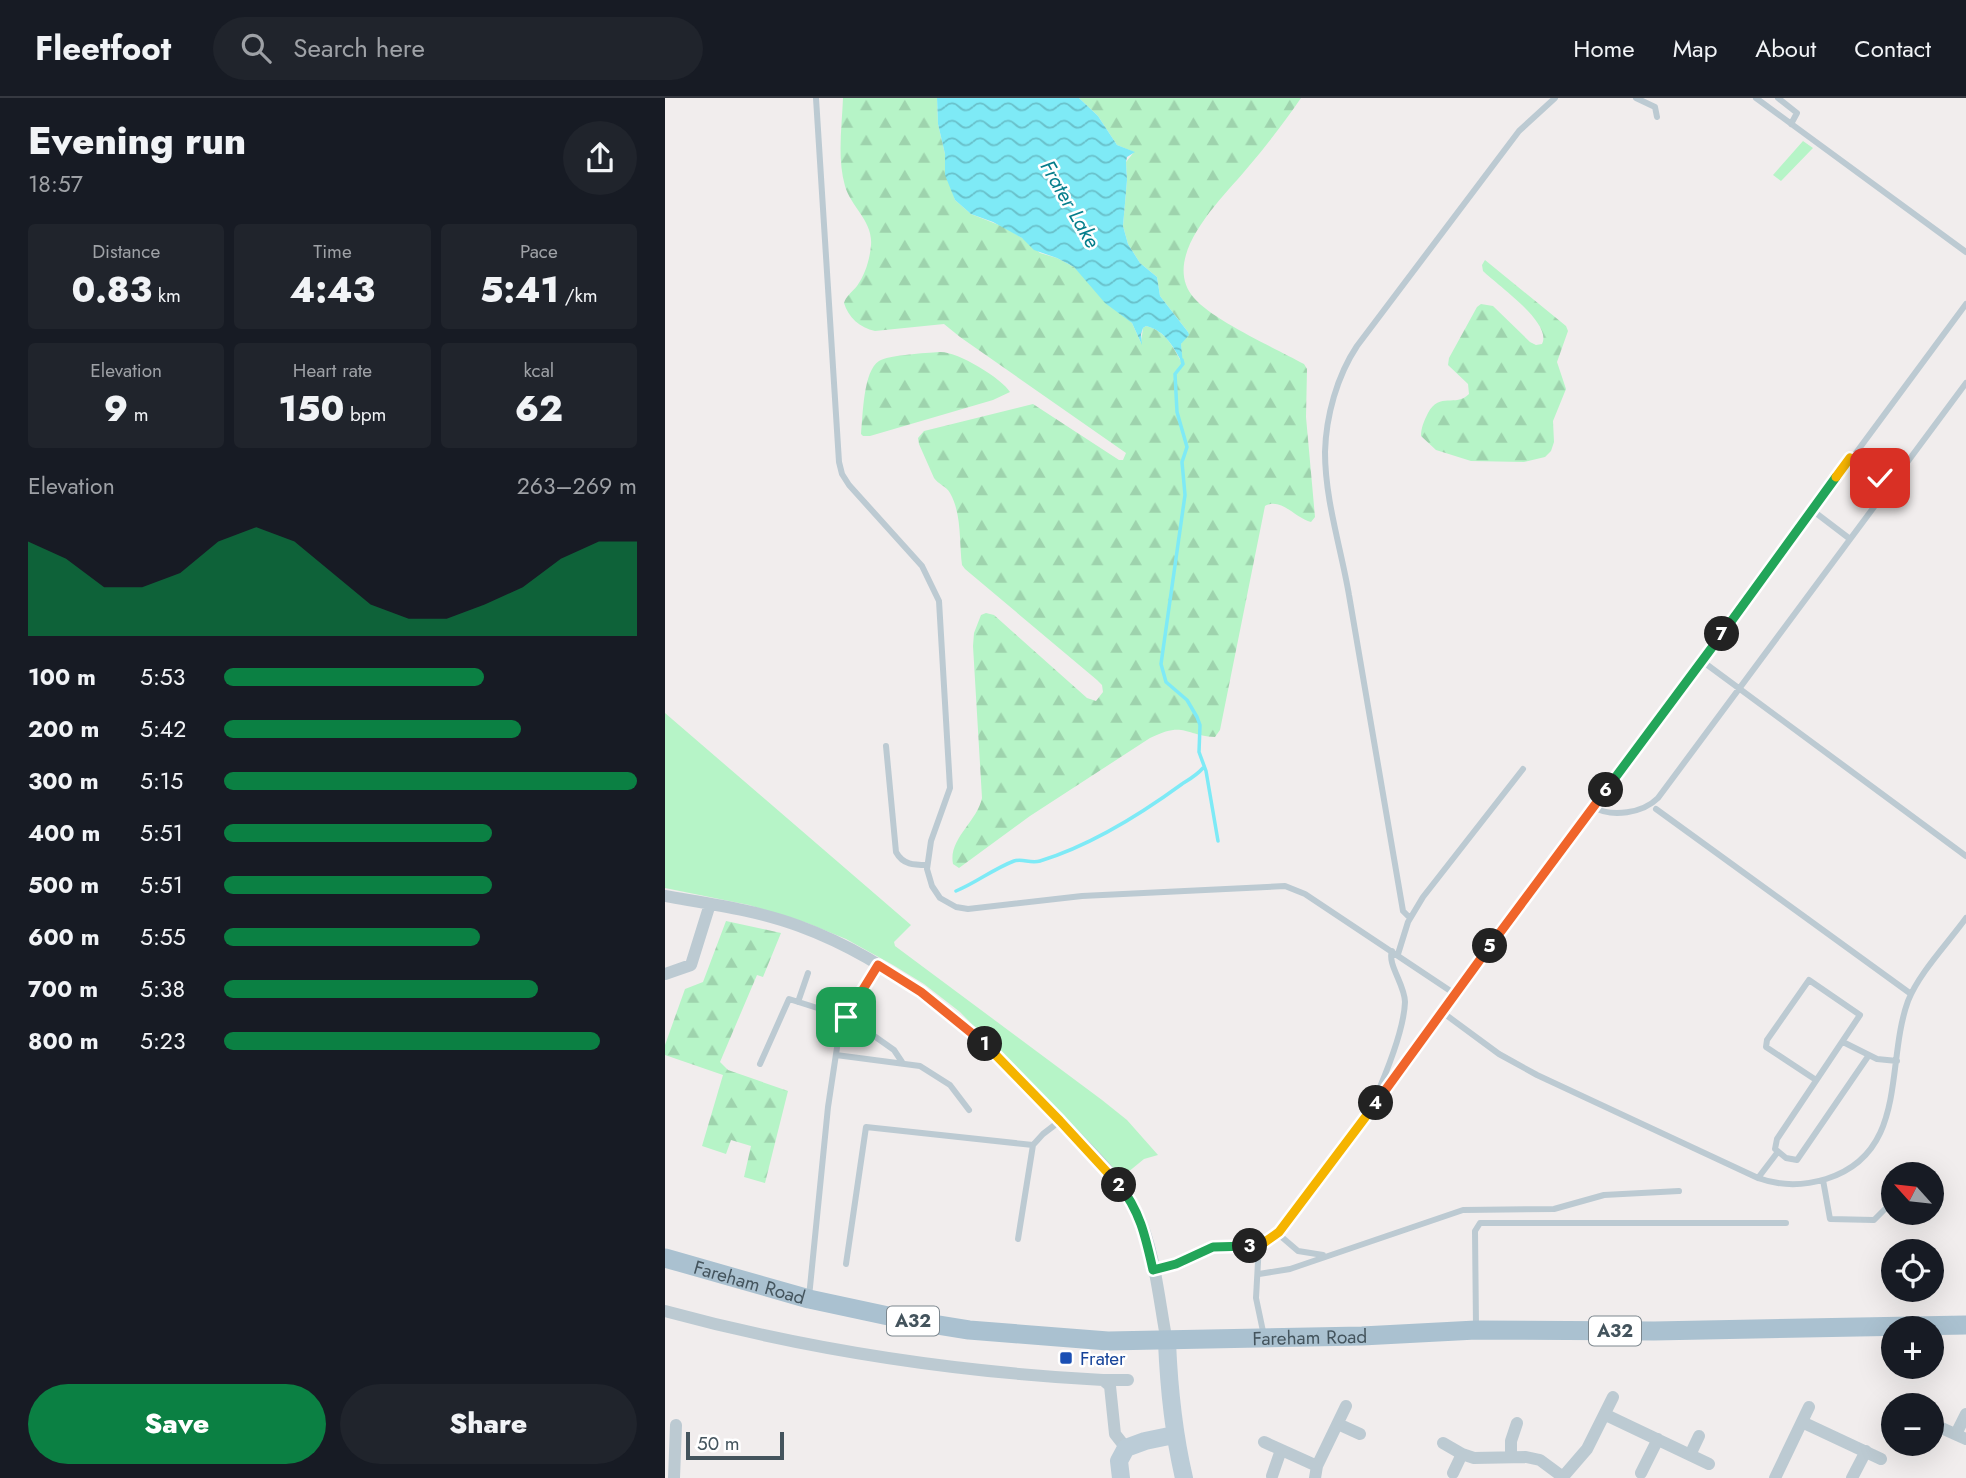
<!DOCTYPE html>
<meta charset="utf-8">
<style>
body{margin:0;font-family:Jost,sans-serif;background:#20242c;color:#f1f3f6;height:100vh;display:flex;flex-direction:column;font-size:26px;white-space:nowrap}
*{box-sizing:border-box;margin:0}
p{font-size:23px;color:#9ea1a6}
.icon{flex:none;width:38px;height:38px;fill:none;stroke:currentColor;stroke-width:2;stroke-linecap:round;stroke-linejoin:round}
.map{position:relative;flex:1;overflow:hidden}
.sheet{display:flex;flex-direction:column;background:#171b24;width:665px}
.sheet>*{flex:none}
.needle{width:46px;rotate:297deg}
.tools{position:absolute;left:1216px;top:1064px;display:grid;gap:14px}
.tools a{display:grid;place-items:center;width:63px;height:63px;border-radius:50%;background:#171b24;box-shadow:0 7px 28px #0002;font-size:35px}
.scale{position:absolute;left:21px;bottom:18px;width:98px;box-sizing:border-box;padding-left:7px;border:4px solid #44545d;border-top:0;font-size:19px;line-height:24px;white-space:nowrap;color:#44545d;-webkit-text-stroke:5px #fff;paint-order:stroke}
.pin{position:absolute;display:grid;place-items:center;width:60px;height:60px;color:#fff;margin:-30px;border-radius:14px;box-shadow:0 4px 10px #0006}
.km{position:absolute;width:35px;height:35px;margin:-18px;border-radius:50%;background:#222;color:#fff;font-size:19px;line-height:35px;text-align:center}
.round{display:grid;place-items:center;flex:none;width:74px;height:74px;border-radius:37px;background:#20242c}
.overview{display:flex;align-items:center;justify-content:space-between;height:119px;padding:0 28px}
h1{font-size:38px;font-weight:800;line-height:52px}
.stats{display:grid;grid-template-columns:repeat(3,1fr);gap:10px;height:119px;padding:7px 28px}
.stats div{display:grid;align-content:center;border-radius:7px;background:#20242c;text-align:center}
.stats b{font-size:35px;font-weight:800}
.stats small{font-size:19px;font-weight:400}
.stats p{font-size:19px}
.chart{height:196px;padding:14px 28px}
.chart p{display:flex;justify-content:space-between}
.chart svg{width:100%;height:126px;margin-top:7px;fill:#0b8043;opacity:.7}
.action{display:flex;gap:14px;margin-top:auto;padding:14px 28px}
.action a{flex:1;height:80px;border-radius:42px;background:#0b8043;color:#fff;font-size:28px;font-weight:800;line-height:80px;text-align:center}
.action a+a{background:#20242c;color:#f1f3f6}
ul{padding:0 28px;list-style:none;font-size:23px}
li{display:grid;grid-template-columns:112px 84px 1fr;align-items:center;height:52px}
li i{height:18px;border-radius:9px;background:#0b8043}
header{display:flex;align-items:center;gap:42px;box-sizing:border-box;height:98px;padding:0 35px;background:#171b24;border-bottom:2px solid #363941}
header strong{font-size:33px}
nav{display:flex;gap:38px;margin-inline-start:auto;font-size:24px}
.search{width:490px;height:63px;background:#20242c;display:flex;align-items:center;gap:18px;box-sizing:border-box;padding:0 24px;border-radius:38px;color:#9ea1a6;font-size:26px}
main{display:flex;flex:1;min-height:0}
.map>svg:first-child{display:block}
.green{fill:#b6f4c7}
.forest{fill:url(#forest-firs)}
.water{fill:url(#water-waves)}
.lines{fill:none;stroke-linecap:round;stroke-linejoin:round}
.stream{stroke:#7eeaf6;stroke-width:3.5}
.lane{stroke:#bccad2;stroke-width:6}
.street{stroke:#bccad2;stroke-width:12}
.secondary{stroke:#bbccd7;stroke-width:18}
.primary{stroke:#aac1d0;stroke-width:19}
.split-1-casing{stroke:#fff;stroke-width:14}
.split-2-casing{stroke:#fff;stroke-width:14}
.split-3-casing{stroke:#fff;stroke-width:14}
.split-4-casing{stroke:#fff;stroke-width:14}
.split-5-casing{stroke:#fff;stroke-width:14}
.split-6-casing{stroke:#fff;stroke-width:14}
.split-7-casing{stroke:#fff;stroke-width:14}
.split-8-casing{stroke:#fff;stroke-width:14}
.split-9-casing{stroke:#fff;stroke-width:14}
.split-1{stroke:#f0652b;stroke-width:9}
.split-2{stroke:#f5b400;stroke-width:9}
.split-3{stroke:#22a559;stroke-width:9}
.split-4{stroke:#f5b400;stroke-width:9}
.split-5{stroke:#f0652b;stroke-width:9}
.split-6{stroke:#f0652b;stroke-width:9}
.split-7{stroke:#22a559;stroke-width:9}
.split-8{stroke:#22a559;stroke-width:9}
.split-9{stroke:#f5b400;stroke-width:9}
.transit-dot{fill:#1a4fb4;stroke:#fff;stroke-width:2.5}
.labels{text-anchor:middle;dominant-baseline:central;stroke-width:5;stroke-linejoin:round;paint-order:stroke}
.shield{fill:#fff;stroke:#7c878e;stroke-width:2}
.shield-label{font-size:18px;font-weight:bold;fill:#44545d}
.street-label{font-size:19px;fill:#44545d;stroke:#fff}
.transit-label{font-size:19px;fill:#164399;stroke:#fff;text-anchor:start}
.water-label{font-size:21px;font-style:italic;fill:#047d8b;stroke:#fff}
</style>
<header>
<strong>Fleetfoot</strong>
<div class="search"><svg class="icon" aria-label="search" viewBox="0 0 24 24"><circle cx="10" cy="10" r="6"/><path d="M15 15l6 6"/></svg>Search here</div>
<nav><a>Home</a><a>Map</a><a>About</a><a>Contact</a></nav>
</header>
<main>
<section class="sheet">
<div class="overview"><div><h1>Evening run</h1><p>18:57</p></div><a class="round"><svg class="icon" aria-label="share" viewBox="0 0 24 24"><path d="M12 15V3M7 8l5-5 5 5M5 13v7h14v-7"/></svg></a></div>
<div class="stats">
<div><p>Distance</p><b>0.83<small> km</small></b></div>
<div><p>Time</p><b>4:43</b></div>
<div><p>Pace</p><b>5:41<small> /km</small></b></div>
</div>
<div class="stats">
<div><p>Elevation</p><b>9<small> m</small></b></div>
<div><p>Heart rate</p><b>150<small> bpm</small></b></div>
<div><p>kcal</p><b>62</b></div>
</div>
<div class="chart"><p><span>Elevation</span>263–269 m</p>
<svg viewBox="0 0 160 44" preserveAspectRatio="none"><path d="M0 44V11L10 17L20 27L30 27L40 22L50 11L60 6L70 11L80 22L90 33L100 38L110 38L120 33L130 27L140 17L150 11L160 11V44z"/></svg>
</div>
<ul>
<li><b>100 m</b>5:53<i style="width:63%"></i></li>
<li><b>200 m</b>5:42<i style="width:72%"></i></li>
<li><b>300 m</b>5:15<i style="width:100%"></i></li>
<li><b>400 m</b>5:51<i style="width:65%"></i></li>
<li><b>500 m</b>5:51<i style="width:65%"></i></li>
<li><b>600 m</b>5:55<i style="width:62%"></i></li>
<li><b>700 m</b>5:38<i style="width:76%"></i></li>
<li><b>800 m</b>5:23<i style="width:91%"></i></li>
</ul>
<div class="action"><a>Save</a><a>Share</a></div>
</section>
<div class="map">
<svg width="1301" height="1380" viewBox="0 0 1301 1380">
<defs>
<pattern id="forest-firs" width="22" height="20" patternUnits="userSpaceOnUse" patternTransform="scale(1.75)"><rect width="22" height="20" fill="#b6f4c7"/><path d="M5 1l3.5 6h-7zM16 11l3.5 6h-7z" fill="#9ed3ad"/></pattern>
<pattern id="water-waves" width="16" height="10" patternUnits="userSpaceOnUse" patternTransform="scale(1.75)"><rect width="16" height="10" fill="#7eeaf6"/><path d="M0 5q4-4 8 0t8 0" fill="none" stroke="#69c0ca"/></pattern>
</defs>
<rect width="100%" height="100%" fill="#f1eded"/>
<path class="green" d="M1138 43 1148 50 1116 83 1108 77Z
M0 615 246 827 229 844 230 848 437 1002 462 1022 493 1057 479 1061 457 1079 295 914 259 886 228 867 181 841 142 825 84 807 0 790Z"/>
<path class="forest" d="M178 0H272L273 26 280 56V70L290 102 306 116 339 129 362 143 375 155 392 160 409 169 467 225 476 245 478 230 481 228C500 232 508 249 517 265L516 246 523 234 495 198 492 179 475 165 463 146 458 128 462 82 461 64 469 54 452 47 433 18 414 0H636C620 23 603 46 584 68 560 98 493 158 529 200 549 223 610 250 639 266L642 271 641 319 650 419 646 424C630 420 616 399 600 408L555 632 550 639C519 637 519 623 485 640L365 718 294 770 288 766C283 741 312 724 317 700L308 548 309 535 316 517 321 515 329 517 422 600 431 603 438 594 437 587 432 582 300 471 297 467C294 444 297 416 285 395 281 388 273 386 269 380L254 346 253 340 259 333 368 306 454 362H458L461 355 295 239 279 226 210 233C195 230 183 219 179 205 181 198 187 194 192 188 200 177 205 161 206 147 208 123 186 109 180 88 172 60 177 28 178 0Z
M820 162 901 228 903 233 892 264 901 291 888 323 889 344 886 353 880 359 859 364 806 363 771 352 756 338C756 330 759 323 763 315 775 293 790 310 804 296L803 286 783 267 784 260 812 209 816 206 828 208 865 244 871 247 877 246C888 225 832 187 818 173L817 167Z
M274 254C290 252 337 280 345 294L328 302 205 338H198L196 336C198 318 198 273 214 263 223 257 261 255 274 254Z
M61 823 116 835 98 879 92 877 55 964 63 972 123 993 100 1085 79 1079 86 1048 66 1042 61 1056 37 1048 58 977 0 957V947L20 891 38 884Z"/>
<path class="water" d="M272 0H414L433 18 452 47 470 54 462 59 461 64 462 82 458 128 463 146 475 165 492 179 495 198 523 234 524 237 516 246 518 266C509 250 500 232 481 228L478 230 476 236 477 247 467 225 440 205 409 169 392 160 369 152 357 140 328 124 306 116 290 102 280 77V56L273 26Z"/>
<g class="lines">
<path class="stream" d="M517 262 518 266 510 276 512 314 522 349 517 364 520 397 496 566 501 584 522 602 532 619 535 627 534 654 541 673 553 743
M291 793C311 785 328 771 349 763 358 760 365 766 375 763 424 748 476 716 517 686 525 681 532 677 538 670"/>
<path class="lane" d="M151 0 174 364 177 376 184 387 257 468 274 503 285 690 266 743 262 771 267 788 275 800 291 809 303 811 417 798 620 788 640 796 790 896
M971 0 990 9 992 19
M1091 0 1301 154
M1113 0 1132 15 1126 26
M1185 360 1225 388
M1147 412 1185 441
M1037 563 1301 758
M221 648 231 754C238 767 249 767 262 767
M928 709C947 720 978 715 993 700L1301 285
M991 711 1246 896
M745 820 738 813C720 707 702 602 684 497 676 450 660 402 660 354 661 318 672 278 692 248L854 33 890 0
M733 856 743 824 758 799 858 671
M133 904 143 875
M777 914 834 956 872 977 1093 1080C1115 1088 1138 1088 1161 1081 1244 1055 1220 966 1243 903 1254 875 1283 845 1301 820
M195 928 229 952 237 964
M1178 944 1212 961 1232 963
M171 957 255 968 285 987 304 1012
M95 966 124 901 181 919
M1151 982 1101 949 1102 942 1144 882 1195 917 1112 1041 1110 1051 1121 1060 1132 1062 1204 957
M709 1003C720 978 739 931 740 904 740 887 722 866 727 853
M1093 1080 1112 1055
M1158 1082 1165 1121 1209 1122 1228 1103
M612 1135 633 1153 658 1157
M353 1141 368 1047 378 1036 395 1023
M594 1146 591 1200 599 1238
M181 1166 201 1029 368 1047
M488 1172 514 1165 548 1149 596 1146 618 1130 1301 206
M594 1176 625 1171 798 1112 889 1111 939 1097 1014 1093
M144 1199 163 1009 173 943 181 919 213 867
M811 1228 810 1133 815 1125H1121"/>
<path class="street" d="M0 798C45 806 91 812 134 828 235 865 314 938 387 1014 415 1044 455 1079 472 1115 490 1152 494 1204 502 1244
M0 876 26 867 45 806
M0 1213C143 1252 290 1274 438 1282L445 1288 450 1336 461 1350
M438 1282H463
M941 1317 1044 1366
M1137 1324 1216 1361
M673 1326 695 1336
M1272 1328 1301 1341
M1291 1336 1301 1316
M599 1344 652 1368
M778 1345 797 1356 809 1360 861 1359 875 1362 898 1379
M1025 1357 1034 1338
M846 1359V1343L852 1325
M788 1375 797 1356
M976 1375 993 1341
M607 1378 616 1352
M9 1380 11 1327
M650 1380 652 1368 681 1308
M897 1380 922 1351 948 1299
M1110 1380 1144 1309
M1187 1380 1201 1353"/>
<path class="secondary" d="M502 1244C504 1292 508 1333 519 1380
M456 1380 454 1363 461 1350 480 1343 509 1337"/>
<path class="primary" id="s1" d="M0 1160 144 1201 242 1222 304 1232 443 1243 697 1238 811 1232 989 1233 1301 1227"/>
</g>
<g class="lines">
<g class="split-1-casing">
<path id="split-1" d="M181 919 213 867 256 894 320 946"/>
</g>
<g class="split-2-casing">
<path id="split-2" d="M320 946 395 1023 454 1087"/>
</g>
<g class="split-3-casing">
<path id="split-3" d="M454 1087C475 1112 481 1141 488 1172L511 1166 548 1149 585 1148"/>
</g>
<g class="split-4-casing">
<path id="split-4" d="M585 1148 600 1144 614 1134 711 1005"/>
</g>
<g class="split-5-casing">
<path id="split-5" d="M711 1005 825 848"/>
</g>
<g class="split-6-casing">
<path id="split-6" d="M825 848 941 692"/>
</g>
<g class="split-7-casing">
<path id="split-7" d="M941 692 1057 536"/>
</g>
<g class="split-8-casing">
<path id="split-8" d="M1057 536 1171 379"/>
</g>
<g class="split-9-casing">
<path id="split-9" d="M1171 379 1185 360 1215 380"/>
</g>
<use href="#split-1" class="split-1"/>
<use href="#split-2" class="split-2"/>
<use href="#split-3" class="split-3"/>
<use href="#split-4" class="split-4"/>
<use href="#split-5" class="split-5"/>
<use href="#split-6" class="split-6"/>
<use href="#split-7" class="split-7"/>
<use href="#split-8" class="split-8"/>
<use href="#split-9" class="split-9"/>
</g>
<rect class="transit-dot" x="394" y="1253" width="14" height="14" rx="3.5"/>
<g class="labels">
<g class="shield">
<rect x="222" y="1208.5" width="52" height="29" rx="5"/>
<rect x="924" y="1218.5" width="52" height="29" rx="5"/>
</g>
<g class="shield-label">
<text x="248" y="1223">A32</text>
<text x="950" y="1233">A32</text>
</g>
<g class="street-label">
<text stroke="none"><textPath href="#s1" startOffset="88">Fareham Road</textPath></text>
<text stroke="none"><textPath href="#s1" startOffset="654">Fareham Road</textPath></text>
</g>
<g class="transit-label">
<text x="415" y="1260">Frater</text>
</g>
<g class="water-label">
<text transform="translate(405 106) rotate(60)">Frater Lake</text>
</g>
</g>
</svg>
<div class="tools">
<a><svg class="needle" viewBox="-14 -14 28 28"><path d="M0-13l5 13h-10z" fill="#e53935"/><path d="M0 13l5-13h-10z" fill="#9ea1a6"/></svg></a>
<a><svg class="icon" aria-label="locate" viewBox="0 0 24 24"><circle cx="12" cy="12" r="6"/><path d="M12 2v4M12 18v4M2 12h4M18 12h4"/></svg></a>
<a>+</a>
<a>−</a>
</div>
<div class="scale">50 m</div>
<div class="pin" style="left:181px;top:919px;background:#1e9e55"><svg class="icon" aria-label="arrive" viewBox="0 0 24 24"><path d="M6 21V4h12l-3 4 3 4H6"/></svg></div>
<div class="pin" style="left:1215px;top:380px;background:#d93025"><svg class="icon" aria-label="check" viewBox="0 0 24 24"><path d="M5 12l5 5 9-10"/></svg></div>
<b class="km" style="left:320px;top:946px">1</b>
<b class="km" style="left:454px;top:1087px">2</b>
<b class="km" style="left:585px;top:1148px">3</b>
<b class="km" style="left:711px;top:1005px">4</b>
<b class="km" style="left:825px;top:848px">5</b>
<b class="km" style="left:941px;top:692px">6</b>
<b class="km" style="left:1057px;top:536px">7</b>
</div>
</main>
